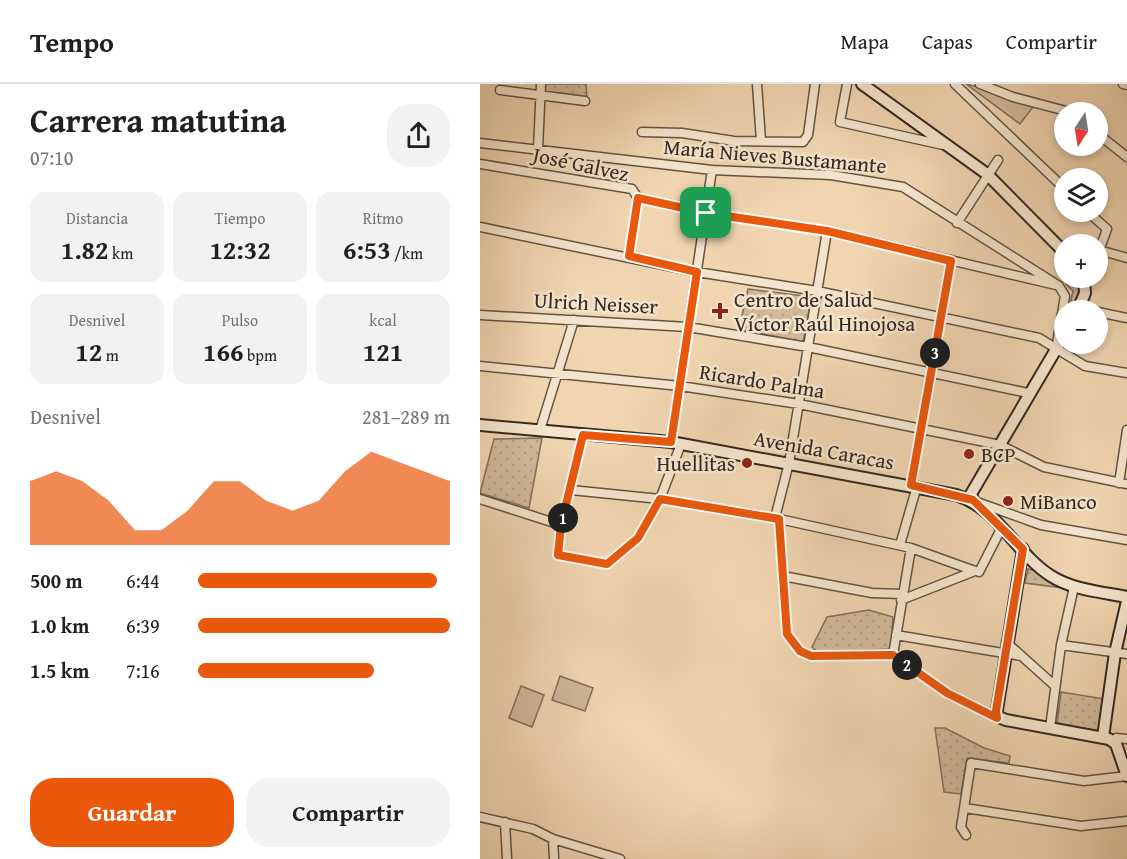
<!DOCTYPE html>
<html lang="es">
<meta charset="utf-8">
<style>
body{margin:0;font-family:"Gentium Book Plus",serif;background:#f2f2f2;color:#202124;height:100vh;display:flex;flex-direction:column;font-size:22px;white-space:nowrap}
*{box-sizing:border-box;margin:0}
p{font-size:20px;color:#757577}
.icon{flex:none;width:33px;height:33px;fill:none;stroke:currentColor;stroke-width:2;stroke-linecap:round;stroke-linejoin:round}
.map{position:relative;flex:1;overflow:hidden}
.side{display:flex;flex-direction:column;background:#fff;width:480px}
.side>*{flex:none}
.needle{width:39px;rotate:192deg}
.buttons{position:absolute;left:574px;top:18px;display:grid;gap:12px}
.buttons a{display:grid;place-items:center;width:54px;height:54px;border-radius:50%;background:#fff;box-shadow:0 3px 9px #0003;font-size:30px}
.pin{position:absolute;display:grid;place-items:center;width:51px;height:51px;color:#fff;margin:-26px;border-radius:12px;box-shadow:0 3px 9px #0006}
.km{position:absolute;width:30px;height:30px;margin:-15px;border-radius:50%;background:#222;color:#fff;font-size:16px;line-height:30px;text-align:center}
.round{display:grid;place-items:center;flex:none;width:63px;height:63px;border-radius:24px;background:#f2f2f2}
.summary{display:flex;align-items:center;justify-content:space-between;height:102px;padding:0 30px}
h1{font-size:33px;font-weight:600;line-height:45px}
.stats{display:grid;grid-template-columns:repeat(3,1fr);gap:9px;height:102px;padding:6px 30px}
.stats div{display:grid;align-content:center;border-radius:15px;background:#f2f2f2;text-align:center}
.stats b{font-size:26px;font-weight:600}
.stats small{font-size:16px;font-weight:400}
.stats p{font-size:16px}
.chart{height:168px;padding:12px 30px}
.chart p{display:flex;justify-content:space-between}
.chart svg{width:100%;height:108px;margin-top:6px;fill:#ea580c;opacity:.7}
.cta{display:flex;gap:12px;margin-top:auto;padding:12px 30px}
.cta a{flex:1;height:69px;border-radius:24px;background:#ea580c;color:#fff;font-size:24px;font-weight:600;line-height:69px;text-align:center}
.cta a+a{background:#f2f2f2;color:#202124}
ul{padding:0 30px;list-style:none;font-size:20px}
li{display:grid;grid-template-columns:96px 72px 1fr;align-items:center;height:45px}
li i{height:15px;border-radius:8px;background:#ea580c}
header{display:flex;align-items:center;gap:36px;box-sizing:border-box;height:84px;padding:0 30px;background:#fff;border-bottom:2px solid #e0e0e0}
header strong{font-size:28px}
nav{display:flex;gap:33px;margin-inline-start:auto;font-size:21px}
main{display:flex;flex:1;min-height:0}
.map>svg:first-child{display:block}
.grass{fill:#d0b898;stroke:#82705d;stroke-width:1.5}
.park{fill:url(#park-dots);stroke:#82705d;stroke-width:1.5}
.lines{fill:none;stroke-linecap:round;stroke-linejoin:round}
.street-casing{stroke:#635346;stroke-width:11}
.secondary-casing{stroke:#342822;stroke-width:14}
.street{stroke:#f5e4cc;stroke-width:8}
.secondary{stroke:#f5e4cc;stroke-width:10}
.route-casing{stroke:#fff;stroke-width:12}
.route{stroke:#ea580c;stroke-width:8}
.poi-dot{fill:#8f2418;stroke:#f5e4cc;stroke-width:2}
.labels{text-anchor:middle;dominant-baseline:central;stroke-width:5;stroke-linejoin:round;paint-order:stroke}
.street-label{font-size:21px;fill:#342822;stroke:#f5e4cc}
.poi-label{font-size:21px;fill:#342822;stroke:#f5e4cc;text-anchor:start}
</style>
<header>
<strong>Tempo</strong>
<nav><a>Mapa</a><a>Capas</a><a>Compartir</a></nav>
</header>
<main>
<section class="side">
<div class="summary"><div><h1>Carrera matutina</h1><p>07:10</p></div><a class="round"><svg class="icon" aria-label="share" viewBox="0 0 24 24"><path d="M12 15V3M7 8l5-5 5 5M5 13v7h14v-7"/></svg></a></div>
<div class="stats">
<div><p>Distancia</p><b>1.82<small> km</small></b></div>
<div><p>Tiempo</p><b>12:32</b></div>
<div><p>Ritmo</p><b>6:53<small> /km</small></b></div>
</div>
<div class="stats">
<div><p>Desnivel</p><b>12<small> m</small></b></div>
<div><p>Pulso</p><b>166<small> bpm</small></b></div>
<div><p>kcal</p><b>121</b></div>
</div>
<div class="chart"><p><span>Desnivel</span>281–289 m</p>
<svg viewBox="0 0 160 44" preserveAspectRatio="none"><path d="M0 44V18L10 14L20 18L30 26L40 38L50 38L60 30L70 18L80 18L90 26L100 30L110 26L120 14L130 6L140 10L150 14L160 18V44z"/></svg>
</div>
<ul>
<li><b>500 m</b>6:44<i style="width:95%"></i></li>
<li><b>1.0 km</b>6:39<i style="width:100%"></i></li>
<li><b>1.5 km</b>7:16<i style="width:70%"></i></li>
</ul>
<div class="cta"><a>Guardar</a><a>Compartir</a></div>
</section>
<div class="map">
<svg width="647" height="775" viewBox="0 0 647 775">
<defs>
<pattern id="park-dots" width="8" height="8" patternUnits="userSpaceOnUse" patternTransform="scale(1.5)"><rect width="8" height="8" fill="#d0b898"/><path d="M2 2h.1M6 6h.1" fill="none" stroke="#b39e83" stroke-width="1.8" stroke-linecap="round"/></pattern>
</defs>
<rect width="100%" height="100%" fill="#f0d5b0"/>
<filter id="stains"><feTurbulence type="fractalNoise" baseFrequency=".00333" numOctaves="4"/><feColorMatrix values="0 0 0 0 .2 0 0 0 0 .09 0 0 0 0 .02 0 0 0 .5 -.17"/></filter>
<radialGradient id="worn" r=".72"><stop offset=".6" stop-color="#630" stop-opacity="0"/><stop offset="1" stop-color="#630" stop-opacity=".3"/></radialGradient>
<path class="grass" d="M486 0 556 19 540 40Z
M80 592 113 604 105 627 72 616Z
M41 602 64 611 52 643 29 634Z"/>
<path class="park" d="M66 0H106L107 14 65 8Z
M595 197 600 208 589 226 593 207 586 200Z
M268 205 332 213 323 258 259 245Z
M62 354 49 424 0 409 14 355Z
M548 485 553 486 583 504 545 499Z
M389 526 413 533 411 565 338 568 332 563 347 533Z
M581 608 625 615 620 647 577 640Z
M455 644H465L504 664 530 672 529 679 487 674 481 710 464 708Z"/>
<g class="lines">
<g class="street-casing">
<path id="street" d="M277 0 281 57
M367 0 360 38 463 61
M475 0 585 105
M500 0 533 13 590 28
M643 0 647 1
M20 6 105 17
M162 48 202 49 254 57 323 58 328 51 335 0
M618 50 647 73
M0 59 232 86 351 91 423 103 579 202 585 212 577 260
M58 65 61 0
M0 80 152 105 158 114 226 129 347 147 576 201
M608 128 627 145 618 170
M477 139 518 76
M0 143 217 188 337 207 559 254 605 282 647 289
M619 166 647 174
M149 172 158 114
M618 228 647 234
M0 231 208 243 328 263 548 309
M0 282 200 302 319 320 520 361 564 383 647 400
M60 346 94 236
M103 351 81 441 78 471 127 480 158 454 180 415 201 360
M191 358 232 86
M639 399 647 346
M431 401 471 176
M91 406 180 415 295 434 431 464 495 487
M0 415 81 441
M497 418 561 441 647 456
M295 434 309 379 347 147
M299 435 307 550 320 567 331 572 413 571 467 609 517 634
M420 461 437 402
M499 488 522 443
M303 492 392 509 422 510
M421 516 495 487
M416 551 541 572
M526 558 575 602
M581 561 647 570
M413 571 431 464
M570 644 581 561 594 503
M633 657 636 654 647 655
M485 724 601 742 647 737
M0 733 53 745 73 755 140 775
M25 738 27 775
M486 751 481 743 491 679 604 697 647 692
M73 755 74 775"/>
</g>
<g class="secondary-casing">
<path id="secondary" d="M382 0 507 90 585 169
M598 226 605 209 604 194
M0 341 191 358 476 411C518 424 535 469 571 492 593 506 622 508 647 513
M493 416 491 410 585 250
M543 465 516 632 526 636 629 655 636 660 647 692
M623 653 635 569 647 517"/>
</g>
<use href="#street" class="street"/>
<use href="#secondary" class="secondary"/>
</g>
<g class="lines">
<g class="route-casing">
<path id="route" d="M158 114 226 129 347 147 471 177 431 401 493 416 543 465 516 627 517 634 467 609 413 571 331 572 320 567 307 550 299 435 180 415 158 454 127 480 78 471 81 441 103 351 191 358 217 188 149 172Z"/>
</g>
<use href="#route" class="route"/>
</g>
<g class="poi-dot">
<path d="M237 218h6v6h6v6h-6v6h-6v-6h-6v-6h6z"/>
<circle cx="489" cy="370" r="6"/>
<circle cx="267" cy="379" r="6"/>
<circle cx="528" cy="417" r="6"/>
</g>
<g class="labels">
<g class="street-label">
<text transform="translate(295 72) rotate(5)">María Nieves Bustamante</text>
<text transform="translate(101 80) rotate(12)">José Galvez</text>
<text transform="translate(116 219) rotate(3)">Ulrich Neisser</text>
<text transform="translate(282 297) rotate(9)">Ricardo Palma</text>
<text transform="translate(344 366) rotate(10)">Avenida Caracas</text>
</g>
<g class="poi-label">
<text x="254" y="215">Centro de Salud<tspan x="254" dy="24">Víctor Raúl Hinojosa</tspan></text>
<text x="501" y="370">BCP</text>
<text x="255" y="379" text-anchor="end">Huellitas</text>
<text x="540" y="417">MiBanco</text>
</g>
</g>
<rect width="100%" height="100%" filter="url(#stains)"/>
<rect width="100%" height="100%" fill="url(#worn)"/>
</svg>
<div class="buttons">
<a><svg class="needle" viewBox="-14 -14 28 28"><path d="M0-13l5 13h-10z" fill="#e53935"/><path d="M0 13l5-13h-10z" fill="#757577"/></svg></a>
<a><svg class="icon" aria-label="layers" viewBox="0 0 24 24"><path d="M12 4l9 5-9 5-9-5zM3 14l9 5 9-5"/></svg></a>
<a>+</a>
<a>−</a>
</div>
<div class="pin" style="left:226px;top:129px;background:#1e9e55"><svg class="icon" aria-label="arrive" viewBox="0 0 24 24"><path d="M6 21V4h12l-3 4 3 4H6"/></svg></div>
<b class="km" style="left:83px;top:434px">1</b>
<b class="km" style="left:427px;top:581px">2</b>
<b class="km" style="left:455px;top:269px">3</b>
</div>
</main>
